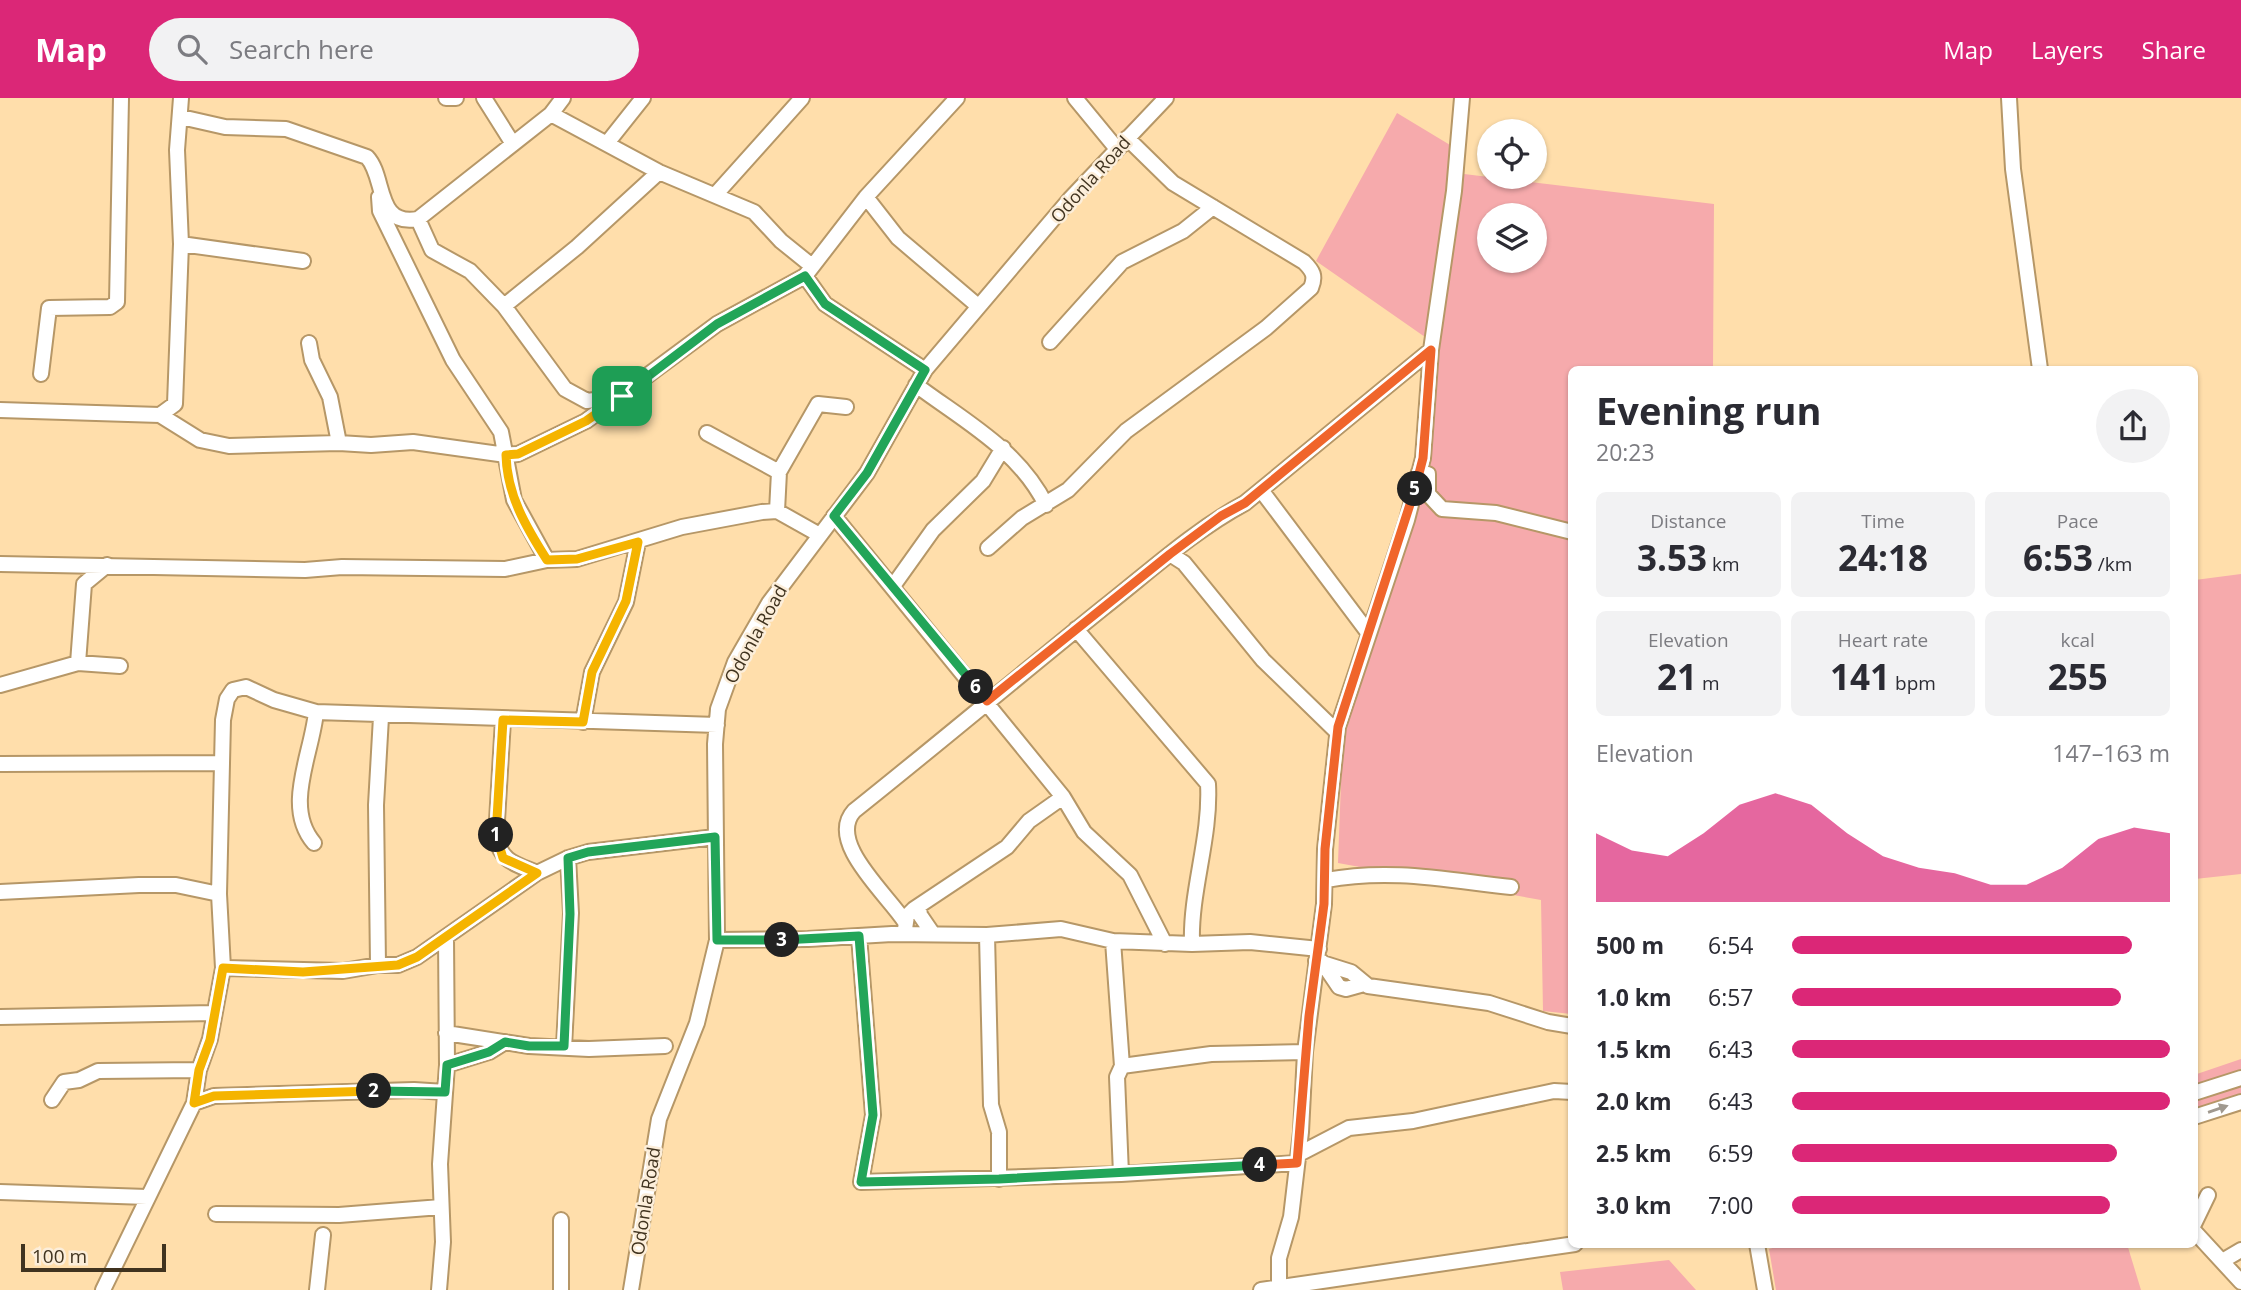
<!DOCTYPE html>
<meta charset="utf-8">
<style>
body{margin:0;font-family:"Open Sans",sans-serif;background:#f2f2f3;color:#2b2b33;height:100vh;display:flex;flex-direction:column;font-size:26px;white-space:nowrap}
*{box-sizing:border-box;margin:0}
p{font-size:23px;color:#7c7c81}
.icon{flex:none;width:38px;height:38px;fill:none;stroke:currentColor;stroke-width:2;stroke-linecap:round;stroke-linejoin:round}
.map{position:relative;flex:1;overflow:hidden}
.drawer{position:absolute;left:1568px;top:268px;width:630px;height:882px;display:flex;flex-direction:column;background:#fff;border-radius:10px;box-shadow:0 2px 5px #0004}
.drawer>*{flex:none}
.tools{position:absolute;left:1477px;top:21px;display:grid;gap:14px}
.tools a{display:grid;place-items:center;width:70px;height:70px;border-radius:50%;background:#fff;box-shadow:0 2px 5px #0004;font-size:35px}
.scale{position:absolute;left:21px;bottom:18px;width:145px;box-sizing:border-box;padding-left:7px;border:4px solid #40331f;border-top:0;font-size:19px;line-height:24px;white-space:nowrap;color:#40331f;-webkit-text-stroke:5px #fceeda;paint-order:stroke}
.pin{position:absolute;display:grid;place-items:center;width:60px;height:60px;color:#fff;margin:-30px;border-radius:14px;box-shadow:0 4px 10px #0006}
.km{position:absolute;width:35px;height:35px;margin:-18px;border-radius:50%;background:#222;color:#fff;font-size:19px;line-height:35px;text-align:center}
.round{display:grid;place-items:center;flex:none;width:74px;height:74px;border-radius:37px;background:#f2f2f3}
.head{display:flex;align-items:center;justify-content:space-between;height:119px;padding:0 28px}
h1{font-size:38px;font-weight:700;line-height:52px}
.figures{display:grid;grid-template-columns:repeat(3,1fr);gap:10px;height:119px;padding:7px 28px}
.figures div{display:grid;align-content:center;border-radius:10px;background:#f2f2f3;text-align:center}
.figures b{font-size:35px;font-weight:700}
.figures small{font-size:19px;font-weight:400}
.figures p{font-size:19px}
.chart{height:196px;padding:14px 28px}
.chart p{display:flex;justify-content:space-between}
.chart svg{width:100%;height:126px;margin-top:7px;fill:#db2777;opacity:.7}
ul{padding:0 28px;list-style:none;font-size:23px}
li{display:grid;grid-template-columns:112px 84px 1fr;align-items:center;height:52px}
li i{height:18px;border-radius:9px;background:#db2777}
header{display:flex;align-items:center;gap:42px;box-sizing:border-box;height:98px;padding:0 35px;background:#db2777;color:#fff}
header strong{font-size:33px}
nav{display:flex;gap:38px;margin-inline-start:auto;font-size:24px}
.search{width:490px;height:63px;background:#f2f2f3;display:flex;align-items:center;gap:18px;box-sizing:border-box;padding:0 24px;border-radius:38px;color:#7c7c81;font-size:26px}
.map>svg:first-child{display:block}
.green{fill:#f6aaac;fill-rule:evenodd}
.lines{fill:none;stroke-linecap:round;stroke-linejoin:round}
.minor-casing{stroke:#b69767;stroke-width:18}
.minor{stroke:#fff;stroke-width:14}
.oneway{fill:#a0998f}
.split-1-casing{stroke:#fff;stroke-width:14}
.split-2-casing{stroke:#fff;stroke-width:14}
.split-3-casing{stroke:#fff;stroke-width:14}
.split-4-casing{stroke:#fff;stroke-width:14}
.split-5-casing{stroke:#fff;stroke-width:14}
.split-6-casing{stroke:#fff;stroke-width:14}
.split-7-casing{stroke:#fff;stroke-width:14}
.split-1{stroke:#f5b400;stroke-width:9}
.split-2{stroke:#f5b400;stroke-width:9}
.split-3{stroke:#22a559;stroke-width:9}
.split-4{stroke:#22a559;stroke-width:9}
.split-5{stroke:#f0652b;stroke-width:9}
.split-6{stroke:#f0652b;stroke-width:9}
.split-7{stroke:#22a559;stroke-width:9}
.labels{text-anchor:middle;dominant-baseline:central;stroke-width:5;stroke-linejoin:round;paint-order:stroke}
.street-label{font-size:18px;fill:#40331f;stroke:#fceeda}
</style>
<header>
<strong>Map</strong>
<div class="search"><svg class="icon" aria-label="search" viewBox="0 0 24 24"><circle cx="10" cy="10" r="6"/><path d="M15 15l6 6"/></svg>Search here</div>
<nav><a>Map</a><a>Layers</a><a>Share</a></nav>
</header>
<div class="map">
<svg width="2241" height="1192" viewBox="0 0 2241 1192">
<rect width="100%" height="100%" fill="#ffdeab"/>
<path class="green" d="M1397 15 1465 56 1464 76 1714 106 1713 271H1572L1571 916 1543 913 1541 802 1338 765 1343 630 1420 352 1425 239 1316 163ZM1489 117H1535V163H1489Z
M2241 476V776L2195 781V482Z
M2241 961V1010L2195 1024 2194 977Z
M1787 1146H2127L2141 1192H1776L1769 1151Z
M1669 1162 1696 1192H1563L1560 1174Z"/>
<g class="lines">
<g class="minor-casing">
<path id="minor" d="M446 0H456
M484 0 513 46
M1075 0 1117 51
M2009 0 2013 71 2040 271
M551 16 659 74 754 114 781 143 812 168
M181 19 225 29 286 31 367 59C386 79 375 129 418 121L551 16 563 0
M608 44 643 0
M716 96 802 0
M379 99 380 113 453 262 501 334 514 402 547 462
M866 99 898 140 978 208
M418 121 432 152 470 173 504 208 565 291 587 303 617 299
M181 146 303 163
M805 178 825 206 925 272
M504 208 577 149 659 74
M1050 244 1122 164 1183 133 1213 109
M309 245 312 262 330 299 339 345
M41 276 49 210 110 209 117 204 121 0
M916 287C964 323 1018 351 1046 407
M0 312 160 317 175 306 181 146 177 52 181 0
M160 317 200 342 229 348 339 345 371 347 413 344 506 357 518 356 586 323 717 226 805 178 866 99 957 0
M707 335 779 374 777 413
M779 374 818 306 846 309
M1419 374 1428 376V396L1442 411 1496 415 1572 434
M1261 392 1367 533
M834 418 1063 699 1084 734 1130 777 1165 846
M988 450 1022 420 1068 392 1126 333 1266 230 1311 190C1316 178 1313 173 1304 164L1173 85 1127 40
M1170 456 1184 465 1263 562 1337 634
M0 466 305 472 342 469 505 471 547 462 577 461 682 429 762 414 777 413 818 436
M893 488 933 432 983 383 1003 350
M1076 531 1208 686C1211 740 1190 793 1192 846
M78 565 84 486 107 467
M0 587 78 565 120 568
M503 622 496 739C501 764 516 766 537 775
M583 624 592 574 626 504 638 444
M0 666 222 665
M314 745C283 709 312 656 316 614
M1326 782C1391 770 1446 782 1511 789
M0 794 139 787H176L219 796
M919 809 920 817 933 836
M905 824C888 797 826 744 854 713 938 646 1020 577 1103 510 1149 474 1193 433 1245 405L1431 252
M905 831 907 818 914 811 1007 749 1029 723 1063 699
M987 837 991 1007 999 1034V1081
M859 838 873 1017 861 1084 1121 1076 1297 1065
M717 842 808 841 892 836 987 837 1061 831 1113 843 1192 846 1250 844 1319 851
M1113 843 1122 968
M1316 863 1351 874 1368 888 1489 905 1548 924 1572 928
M1322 864 1339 889 1346 891 1364 886
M378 867 376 707 381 619
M223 870 343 873 378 867H398L417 859 537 775 568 760 588 754 715 739
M0 919 214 915
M446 935 529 948 589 951 665 948
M564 948 571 815 568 760
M447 967 489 954 505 944
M2194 995 2241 980
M52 1002 64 984 79 982 98 973 199 972
M194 1005 214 998 414 992 445 994
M2194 1019 2241 1004
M1299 1056 1349 1030 1413 1023 1554 993 1572 994
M1121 1076 1117 979 1122 968 1211 956 1305 954
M0 1094 147 1099
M216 1116 339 1117 441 1109
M561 1122V1192
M2194 1126 2208 1097
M2194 1133 2241 1184
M1757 1146 1765 1192
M2224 1162 2241 1152
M1279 1190V1160L1291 1119 1301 1034 1305 954 1324 806 1325 751 1338 629 1407 422 1423 360 1431 252 1454 93 1462 0
M103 1192 194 1005 199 972 210 941 223 870 219 796 223 622 227 601 233 592 246 589 274 602 316 614 717 627
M317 1192 323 1137
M439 1192 443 1144 440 1066 447 967 446 839
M631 1192 659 1021 697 925 717 842 715 646 718 611 735 564 769 505 867 375 925 272 1070 101 1166 0
M1261 1192 1575 1146"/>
</g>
<use href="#minor" class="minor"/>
</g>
<defs><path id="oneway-solid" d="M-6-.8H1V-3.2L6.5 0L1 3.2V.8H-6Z" transform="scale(1.75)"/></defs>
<use class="oneway" href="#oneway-solid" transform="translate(2218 1011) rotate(-19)"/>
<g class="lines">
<g class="split-1-casing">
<path id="split-1" d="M496 737 503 622 583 624 592 574 626 503 638 444 577 461 547 462C526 429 507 397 506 357L518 356 586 323 622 298"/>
</g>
<g class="split-2-casing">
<path id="split-2" d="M374 993 214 998 194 1005 199 972 210 942 223 870 303 874 398 867 417 859 537 775 503 760 496 737"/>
</g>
<g class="split-3-casing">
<path id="split-3" d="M374 993 445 994 447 967 489 954 505 944 529 948H564L570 816 568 760 588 754 715 739 717 842H782"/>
</g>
<g class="split-4-casing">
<path id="split-4" d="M782 842 859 838 873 1017 861 1084 999 1081 1260 1067"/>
</g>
<g class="split-5-casing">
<path id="split-5" d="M1260 1067 1297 1065 1309 918 1324 806 1325 751 1338 629 1415 391"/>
</g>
<g class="split-6-casing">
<path id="split-6" d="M976 589 987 603 1170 456 1221 418 1245 405 1431 252 1423 360 1415 391"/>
</g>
<g class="split-7-casing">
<path id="split-7" d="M622 298 717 226 805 178 825 206 925 272 867 375 834 418 976 589"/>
</g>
<use href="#split-1" class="split-1"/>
<use href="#split-2" class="split-2"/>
<use href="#split-3" class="split-3"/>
<use href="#split-4" class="split-4"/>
<use href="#split-5" class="split-5"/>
<use href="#split-6" class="split-6"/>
<use href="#split-7" class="split-7"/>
</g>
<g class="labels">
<g class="street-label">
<text transform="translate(1090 81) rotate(-48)">Odonla Road</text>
<text transform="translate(755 536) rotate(-61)">Odonla Road</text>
<text transform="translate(645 1103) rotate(-81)">Odonla Road</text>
</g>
</g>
</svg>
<div class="tools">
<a><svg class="icon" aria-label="locate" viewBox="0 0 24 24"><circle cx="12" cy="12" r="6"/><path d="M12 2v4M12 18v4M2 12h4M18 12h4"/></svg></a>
<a><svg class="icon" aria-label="layers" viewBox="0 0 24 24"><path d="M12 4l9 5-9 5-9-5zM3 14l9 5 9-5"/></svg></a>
</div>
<div class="scale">100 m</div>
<div class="pin" style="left:622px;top:298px;background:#1e9e55"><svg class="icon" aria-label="arrive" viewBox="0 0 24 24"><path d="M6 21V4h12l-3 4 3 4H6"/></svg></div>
<b class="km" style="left:496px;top:737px">1</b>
<b class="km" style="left:374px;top:993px">2</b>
<b class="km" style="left:782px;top:842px">3</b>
<b class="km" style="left:1260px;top:1067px">4</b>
<b class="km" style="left:1415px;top:391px">5</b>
<b class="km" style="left:976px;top:589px">6</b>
<section class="drawer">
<div class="head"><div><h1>Evening run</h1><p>20:23</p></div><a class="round"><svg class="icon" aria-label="share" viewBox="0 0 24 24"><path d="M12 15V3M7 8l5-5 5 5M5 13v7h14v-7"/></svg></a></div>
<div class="figures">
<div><p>Distance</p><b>3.53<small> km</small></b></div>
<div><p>Time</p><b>24:18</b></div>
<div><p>Pace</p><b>6:53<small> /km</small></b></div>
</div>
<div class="figures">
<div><p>Elevation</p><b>21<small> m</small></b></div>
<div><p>Heart rate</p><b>141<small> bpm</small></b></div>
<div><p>kcal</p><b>255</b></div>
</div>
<div class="chart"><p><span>Elevation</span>147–163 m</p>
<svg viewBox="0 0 160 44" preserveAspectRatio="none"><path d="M0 44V20L10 26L20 28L30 20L40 10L50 6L60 10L70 20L80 28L90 32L100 34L110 38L120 38L130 32L140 22L150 18L160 20V44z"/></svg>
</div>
<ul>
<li><b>500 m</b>6:54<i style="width:90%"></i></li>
<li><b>1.0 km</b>6:57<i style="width:87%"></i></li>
<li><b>1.5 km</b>6:43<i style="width:100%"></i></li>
<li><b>2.0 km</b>6:43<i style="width:100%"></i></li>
<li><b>2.5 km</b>6:59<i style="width:86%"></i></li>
<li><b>3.0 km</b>7:00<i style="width:84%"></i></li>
</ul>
</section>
</div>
